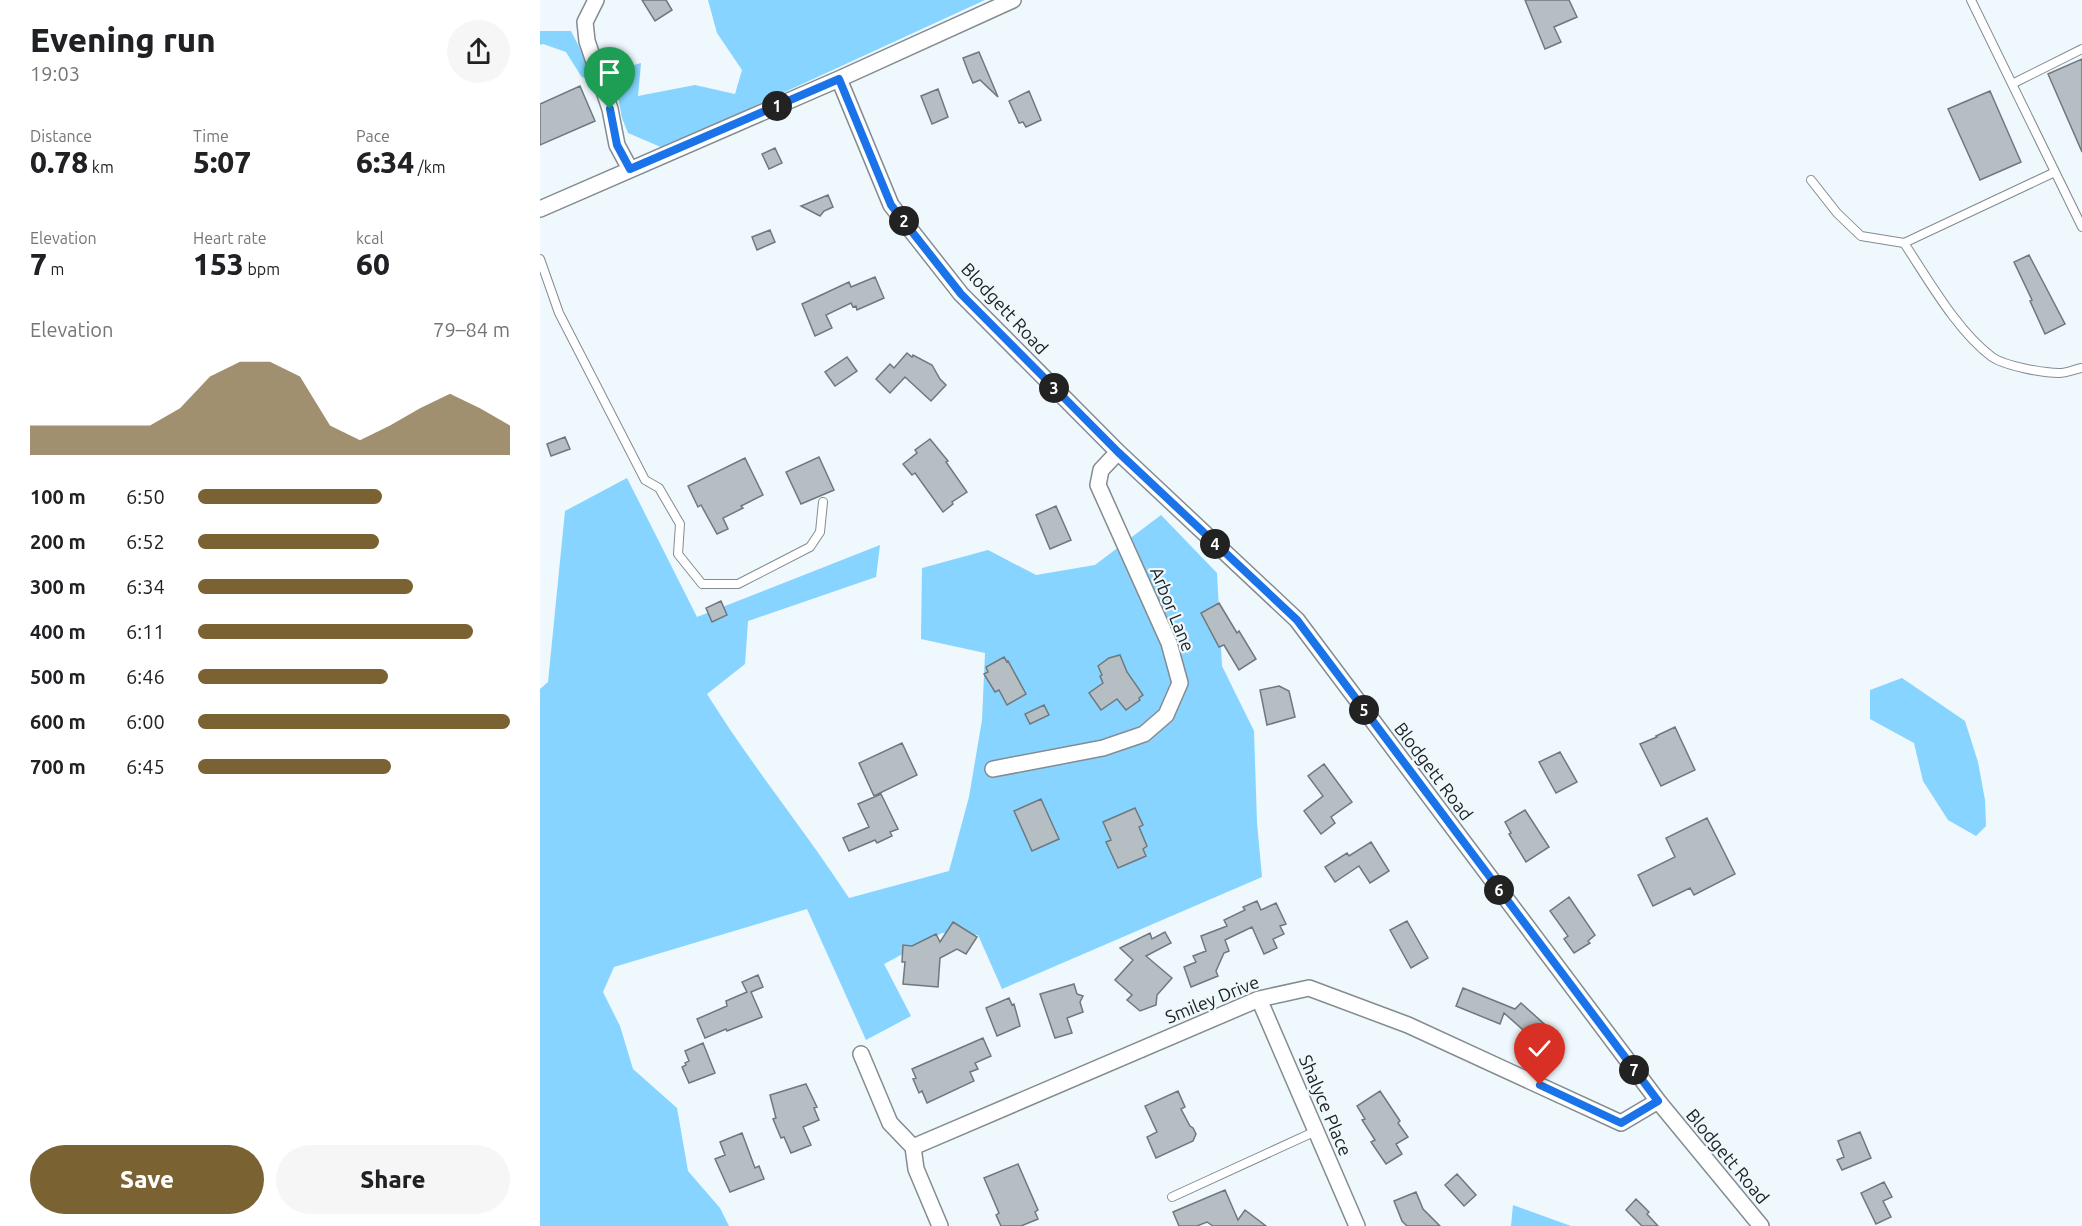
<!DOCTYPE html>
<meta charset="utf-8">
<style>
body{margin:0;font-family:Ubuntu,sans-serif;background:#f6f6f6;color:#202124;height:100vh;display:flex;flex-direction:column;font-size:22px;white-space:nowrap}
*{box-sizing:border-box;margin:0}
p{font-size:20px;color:#757577}
.icon{flex:none;width:33px;height:33px;fill:none;stroke:currentColor;stroke-width:2;stroke-linecap:round;stroke-linejoin:round}
.map{position:relative;flex:1;overflow:hidden}
.details{display:flex;flex-direction:column;background:#fff;width:540px}
.details>*{flex:none}
.pin{position:absolute;display:grid;place-items:center;width:51px;height:51px;color:#fff;margin:-62px -26px;border-radius:50% 50% 50% 0;rotate:-45deg;box-shadow:0 0 6px #0007}
.pin .icon{rotate:45deg}
.km{position:absolute;width:30px;height:30px;margin:-15px;border-radius:50%;background:#222;color:#fff;font-size:16px;line-height:30px;text-align:center}
.round{display:grid;place-items:center;flex:none;width:63px;height:63px;border-radius:32px;background:#f6f6f6}
.overview{display:flex;align-items:center;justify-content:space-between;height:102px;padding:0 30px}
h1{font-size:33px;font-weight:800;line-height:45px}
.stats{display:grid;grid-template-columns:repeat(3,1fr);gap:9px;height:102px;padding:6px 30px}
.stats div{display:grid;align-content:center}
.stats b{font-size:30px;font-weight:800}
.stats small{font-size:16px;font-weight:400}
.stats p{font-size:16px}
.chart{height:168px;padding:12px 30px}
.chart p{display:flex;justify-content:space-between}
.chart svg{width:100%;height:108px;margin-top:6px;fill:#7a6233;opacity:.7}
.cta{display:flex;gap:12px;margin-top:auto;padding:12px 30px}
.cta a{flex:1;height:69px;border-radius:36px;background:#7a6233;color:#fff;font-size:24px;font-weight:800;line-height:69px;text-align:center}
.cta a+a{background:#f6f6f6;color:#202124}
ul{padding:0 30px;list-style:none;font-size:20px}
li{display:grid;grid-template-columns:96px 72px 1fr;align-items:center;height:45px}
li i{height:15px;border-radius:8px;background:#7a6233}
main{display:flex;flex:1;min-height:0}
.map>svg:first-child{display:block}
.green{fill:#86d4ff}
.building{fill:#b5bec3;stroke:#70787d;stroke-width:1.5}
.lines{fill:none;stroke-linecap:round;stroke-linejoin:round}
.service-casing{stroke:#848c91;stroke-width:10}
.minor-casing{stroke:#848c91;stroke-width:18}
.service{stroke:#fff;stroke-width:8}
.minor{stroke:#fff;stroke-width:15}
.route-casing{stroke:#fff;stroke-width:12}
.route{stroke:#1a73e8;stroke-width:8}
.labels{text-anchor:middle;dominant-baseline:central;stroke-width:4.5;stroke-linejoin:round;paint-order:stroke}
.street-label{font-size:18px;fill:#202325;stroke:#eef8fd}
</style>
<main>
<section class="details">
<div class="overview"><div><h1>Evening run</h1><p>19:03</p></div><a class="round"><svg class="icon" aria-label="share" viewBox="0 0 24 24"><path d="M12 15V3M7 8l5-5 5 5M5 13v7h14v-7"/></svg></a></div>
<div class="stats">
<div><p>Distance</p><b>0.78<small> km</small></b></div>
<div><p>Time</p><b>5:07</b></div>
<div><p>Pace</p><b>6:34<small> /km</small></b></div>
</div>
<div class="stats">
<div><p>Elevation</p><b>7<small> m</small></b></div>
<div><p>Heart rate</p><b>153<small> bpm</small></b></div>
<div><p>kcal</p><b>60</b></div>
</div>
<div class="chart"><p><span>Elevation</span>79–84 m</p>
<svg viewBox="0 0 160 44" preserveAspectRatio="none"><path d="M0 44V32L10 32L20 32L30 32L40 32L50 25L60 12L70 6L80 6L90 12L100 32L110 38L120 32L130 25L140 19L150 25L160 32V44z"/></svg>
</div>
<ul>
<li><b>100 m</b>6:50<i style="width:59%"></i></li>
<li><b>200 m</b>6:52<i style="width:58%"></i></li>
<li><b>300 m</b>6:34<i style="width:69%"></i></li>
<li><b>400 m</b>6:11<i style="width:88%"></i></li>
<li><b>500 m</b>6:46<i style="width:61%"></i></li>
<li><b>600 m</b>6:00<i style="width:100%"></i></li>
<li><b>700 m</b>6:45<i style="width:62%"></i></li>
</ul>
<div class="cta"><a>Save</a><a>Share</a></div>
</section>
<div class="map">
<svg width="1542" height="1226" viewBox="0 0 1542 1226">
<rect width="100%" height="100%" fill="#eef8fd"/>
<path class="green" d="M168 0H445L123 148 88 133 82 118 73 71 101 63 98 96 155 85 195 94 202 70 177 33Z
M0 31H31L51 70 52 83 41 76 26 52 3 44 0 45Z
M87 478 157 617 340 545 336 577 208 621 205 664 167 694C211 765 264 829 309 898L409 871 429 797 442 720 445 653 381 639 382 568 448 550 496 575 555 565 621 515 677 573 682 666 714 731 717 823 722 877 462 989 438 935 402 933 344 964 371 1016 326 1040 267 909 74 967 63 992 80 1026 93 1069 137 1108 148 1171 180 1208 189 1226H0V689L8 682 25 511Z
M1362 678 1425 721 1438 762 1445 800 1446 826 1436 836 1408 820 1383 781 1374 743 1330 719V690Z
M973 1205 1031 1226H971Z"/>
<path class="building" d="M102 0H126L132 10 115 21Z
M985 0H1029L1037 17 1014 27 1021 42 1005 49Z
M439 52 458 97 440 80 433 83 429 74 423 58Z
M1542 59V152L1508 74Z
M40 86 55 121 0 145V104Z
M398 89 408 117 392 124 381 96Z
M489 91 501 120 486 127 483 122 479 123 469 101Z
M1450 91 1481 162 1440 180 1408 109Z
M235 148 242 163 229 169 222 154Z
M288 195 293 207 284 211 280 216 261 206Z
M230 230 235 242 217 250 212 237Z
M1489 255 1525 324 1505 334 1490 301 1492 300 1474 262Z
M335 277 344 298 317 310 316 306 313 307 311 303 286 315 292 328 275 336 262 304 309 282 311 287Z
M367 353 372 357 373 355 392 365 400 379 406 385 391 401 365 377 350 393 336 379 350 364 354 368Z
M307 357 317 371 295 386 285 372Z
M25 437 30 449 11 456 7 444Z
M390 439 408 461 406 462 427 492 412 502 413 504 403 512 375 473 372 475 363 464 377 453 375 450Z
M279 457 294 490 261 504 246 472Z
M205 458 223 495 201 506 203 508 183 518 188 529 177 534 161 505 158 507 148 486Z
M516 506 531 540 510 549 496 515Z
M181 601 187 615 172 622 166 608Z
M679 603 697 633 699 631 716 659 699 670 684 645 679 647 661 613Z
M580 655 587 672 603 695 599 698 600 700 586 710 577 699 561 710 549 693 563 683 560 676 562 675 558 666 569 658Z
M464 657 467 662 468 661 486 694 467 705 459 690 455 692 444 674 448 672 446 667Z
M739 686 749 691 755 717 727 725 720 690Z
M504 705 509 715 490 724 485 714Z
M1135 727 1155 770 1121 786 1100 744 1117 737 1116 736Z
M362 743 377 775 334 796 319 763Z
M1020 752 1037 782 1016 793 999 762Z
M784 764 812 802 791 817 795 823 781 834 764 811 783 796 768 776Z
M341 794 358 829 350 832 352 836 337 843 335 840 309 851 303 838 329 827 318 804Z
M501 799 519 839 492 851 474 811Z
M595 808 603 825 599 827 607 846 603 849 606 856 578 868 566 842 571 840 563 822Z
M985 810 1009 847 986 862 969 834 971 833 965 822Z
M1167 818 1195 874 1154 895 1150 888 1113 906 1098 875 1135 857 1126 838Z
M831 842 849 871 830 883 819 866 795 882 785 867 807 853 809 856Z
M1029 897 1055 935 1048 941 1050 943 1034 953 1024 939 1028 936 1010 911Z
M717 901 721 910 736 903 746 924 740 926 744 934 733 939 737 948 724 954 712 927 685 940 689 951 684 953 676 971 678 976 651 987 644 967 656 962 653 956 666 951 661 936 687 926 684 920 705 910 703 907Z
M867 921 888 958 871 968 850 930Z
M413 922 437 937 426 954 417 949 400 958 398 987 363 984 365 962H362L363 945 372 946 396 934 400 942Z
M625 932 631 943 606 956 632 978 617 995 616 1005 600 1011 587 1000 592 995 575 980 593 960 580 948 610 933 612 939Z
M218 975 223 987 211 992 222 1017 187 1031 186 1029 165 1038 157 1019 187 1006 186 1001 207 992 202 982Z
M534 984 537 994 543 996 540 1002 543 1012 527 1018 532 1033 515 1038 500 994Z
M923 988 975 1009 981 1003 1012 1031 996 1048 987 1039 990 1036 964 1013 960 1024 916 1006Z
M469 998 472 1005 474 1004 480 1026 457 1036 446 1008Z
M443 1038 451 1056 435 1063 438 1069 430 1072 434 1081 387 1103 382 1091 379 1093 373 1079 376 1078 372 1069Z
M163 1043 175 1073 149 1083 142 1067 146 1065 145 1063 149 1061 145 1051Z
M266 1084 277 1107 274 1108 279 1120 263 1127 271 1145 251 1153 244 1137 241 1138 233 1119 236 1118 230 1095Z
M638 1091 645 1107 641 1109 650 1126 653 1128 656 1134 653 1141 616 1158 607 1137 617 1132 605 1106Z
M840 1091 860 1121 858 1123 868 1137 856 1144 862 1154 846 1164 831 1142 835 1140 822 1120 825 1119 817 1106Z
M1320 1132 1331 1158 1302 1170 1297 1160 1304 1157 1298 1141Z
M202 1133 215 1168 219 1166 224 1179 190 1192 175 1159 185 1155 180 1142Z
M478 1164 498 1210 495 1212 498 1219 481 1226H461L456 1215 459 1213 444 1178Z
M917 1174 936 1195 924 1206 905 1185Z
M1344 1182 1352 1197 1343 1201 1351 1217 1336 1224 1321 1193Z
M685 1190 698 1220 705 1210 726 1226H673L667 1222 657 1226H639L633 1212Z
M876 1192 883 1209 900 1226H867L862 1221 854 1201Z
M1096 1199 1109 1212 1107 1214 1118 1226H1102L1086 1210Z"/>
<g class="lines">
<g class="service-casing">
<path id="service" d="M1431 0 1542 227
M1472 84 1542 49
M1271 180 1297 213 1321 236 1364 243 1515 172
M1364 243C1388 279 1417 331 1452 357 1465 366 1503 373 1519 373 1527 373 1535 369 1542 368
M0 259 19 313 105 480 119 488 140 524 138 554 162 584H198L270 547 280 532 283 502
M632 1197 776 1131"/>
</g>
<g class="minor-casing">
<path id="minor" d="M56 0 45 22 47 41 70 109 77 145 90 169
M299 79 351 205 421 294 578 452 757 620 1118 1101 1221 1226
M0 209 299 79 473 0
M453 769 563 748 604 734 626 715 640 683 629 643 558 485 561 470 578 452
M719 999 817 1226
M321 1054 350 1123 373 1147 376 1169 400 1226
M373 1147 719 999 769 988 868 1025 1081 1123 1118 1101"/>
</g>
<use href="#service" class="service"/>
<use href="#minor" class="minor"/>
</g>
<g class="lines">
<g class="route-casing">
<path id="route" d="M70 109 77 145 90 169 299 79 351 205 421 294 578 452 757 620 1118 1101 1081 1123 1000 1085"/>
</g>
<use href="#route" class="route"/>
</g>
<g class="labels">
<g class="street-label">
<text transform="translate(465 308) rotate(47)">Blodgett Road</text>
<text transform="translate(633 609) rotate(68)">Arbor Lane</text>
<text transform="translate(894 771) rotate(53)">Blodgett Road</text>
<text transform="translate(672 999) rotate(-22)">Smiley Drive</text>
<text transform="translate(786 1105) rotate(67)">Shalyce Place</text>
<text transform="translate(1188 1156) rotate(50)">Blodgett Road</text>
</g>
</g>
</svg>
<div class="pin" style="left:70px;top:109px;background:#1e9e55"><svg class="icon" aria-label="arrive" viewBox="0 0 24 24"><path d="M6 21V4h12l-3 4 3 4H6"/></svg></div>
<div class="pin" style="left:1000px;top:1085px;background:#d93025"><svg class="icon" aria-label="check" viewBox="0 0 24 24"><path d="M5 12l5 5 9-10"/></svg></div>
<b class="km" style="left:237px;top:106px">1</b>
<b class="km" style="left:364px;top:221px">2</b>
<b class="km" style="left:514px;top:388px">3</b>
<b class="km" style="left:675px;top:544px">4</b>
<b class="km" style="left:824px;top:710px">5</b>
<b class="km" style="left:959px;top:890px">6</b>
<b class="km" style="left:1094px;top:1070px">7</b>
</div>
</main>
